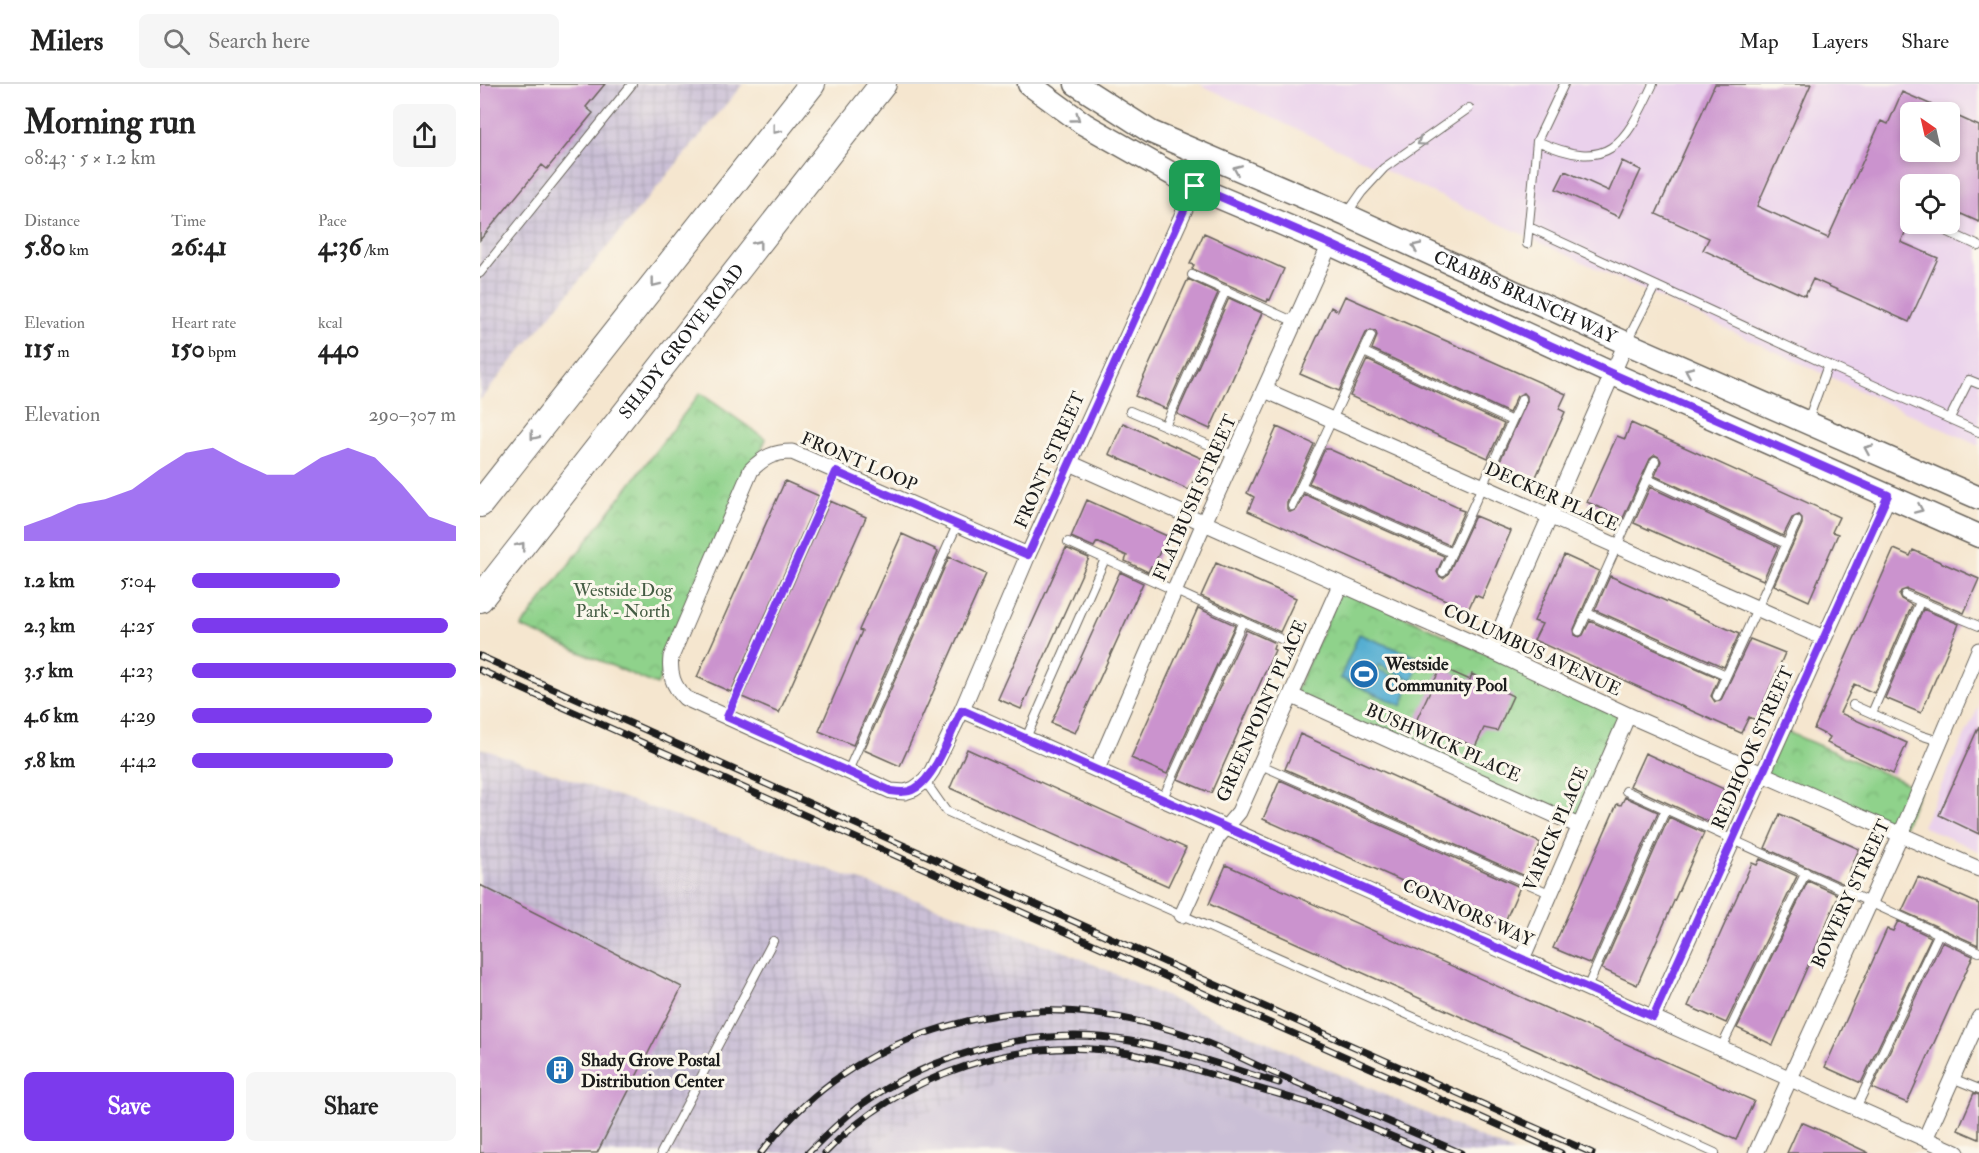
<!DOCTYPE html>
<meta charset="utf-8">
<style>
body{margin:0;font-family:"IM FELL Double Pica",serif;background:#f6f6f6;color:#222;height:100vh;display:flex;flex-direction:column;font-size:22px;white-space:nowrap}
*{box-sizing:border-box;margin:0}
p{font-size:20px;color:#767676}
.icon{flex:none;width:33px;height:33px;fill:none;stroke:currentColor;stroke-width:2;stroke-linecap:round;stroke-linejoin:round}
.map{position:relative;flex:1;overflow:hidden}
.drawer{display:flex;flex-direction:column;background:#fff;width:480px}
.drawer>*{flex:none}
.needle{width:39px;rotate:326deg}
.fabs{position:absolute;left:1420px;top:18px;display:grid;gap:12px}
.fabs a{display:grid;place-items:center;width:60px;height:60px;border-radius:9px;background:#fff;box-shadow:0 3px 9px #0003;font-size:30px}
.pin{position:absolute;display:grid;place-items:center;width:51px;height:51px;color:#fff;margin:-26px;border-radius:12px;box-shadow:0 3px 9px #0006}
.round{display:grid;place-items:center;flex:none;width:63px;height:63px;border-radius:9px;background:#f6f6f6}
.summary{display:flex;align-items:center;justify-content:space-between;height:102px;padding:0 24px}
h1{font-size:33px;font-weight:700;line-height:45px}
.figures{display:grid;grid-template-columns:repeat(3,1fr);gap:9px;height:102px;padding:6px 24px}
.figures div{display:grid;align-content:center}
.figures b{font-size:26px;font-weight:700}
.figures small{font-size:16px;font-weight:400}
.figures p{font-size:16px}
.chart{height:168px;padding:12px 24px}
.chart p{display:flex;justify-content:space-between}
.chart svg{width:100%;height:108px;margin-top:6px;fill:#7c3aed;opacity:.7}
.button{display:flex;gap:12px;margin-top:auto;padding:12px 24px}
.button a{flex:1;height:69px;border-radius:9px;background:#7c3aed;color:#fff;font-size:24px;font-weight:700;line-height:69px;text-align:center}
.button a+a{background:#f6f6f6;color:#222}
ul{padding:0 24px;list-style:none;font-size:20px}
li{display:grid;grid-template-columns:96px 72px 1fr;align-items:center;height:45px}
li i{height:15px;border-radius:8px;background:#7c3aed}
header{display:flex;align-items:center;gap:36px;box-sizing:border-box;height:84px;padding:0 30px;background:#fff;border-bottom:2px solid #e0e0e0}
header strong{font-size:28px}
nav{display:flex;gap:33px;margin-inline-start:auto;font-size:21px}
.search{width:420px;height:54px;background:#f6f6f6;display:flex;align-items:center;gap:15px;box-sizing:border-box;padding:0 21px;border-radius:9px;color:#767676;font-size:22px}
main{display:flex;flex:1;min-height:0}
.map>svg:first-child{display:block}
.built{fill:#ead1ec;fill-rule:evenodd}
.industrial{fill:url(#industrial-grid)}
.railway{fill:#cabfd6}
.park{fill:url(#park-crowns);stroke:#567754;stroke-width:1.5}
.water{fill:#54aed1;stroke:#386576;stroke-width:1.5}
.building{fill:#cb93ce}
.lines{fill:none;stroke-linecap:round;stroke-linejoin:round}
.service-casing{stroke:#68635b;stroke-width:10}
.minor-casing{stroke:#68635b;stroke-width:17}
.secondary-casing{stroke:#68635b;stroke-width:25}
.primary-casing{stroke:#68635b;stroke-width:28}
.service{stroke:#fff;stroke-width:8}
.minor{stroke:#fff;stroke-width:15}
.secondary{stroke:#fff;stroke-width:22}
.primary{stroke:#fff;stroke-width:26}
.rail-casing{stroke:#1c1c1c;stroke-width:7}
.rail{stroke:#fbf7ec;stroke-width:4.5;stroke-dasharray:14;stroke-linecap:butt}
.oneway{stroke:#999}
.route-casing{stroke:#fff;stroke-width:12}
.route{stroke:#7c3aed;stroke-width:8}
.labels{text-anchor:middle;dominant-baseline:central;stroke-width:6;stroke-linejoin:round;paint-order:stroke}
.street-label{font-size:18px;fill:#1c1c1c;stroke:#fbf7ec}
.park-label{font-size:18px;fill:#445c43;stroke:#fbf7ec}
.poi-label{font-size:18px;font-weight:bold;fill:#1c1c1c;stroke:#fbf7ec;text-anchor:start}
</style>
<header>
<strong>Milers</strong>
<div class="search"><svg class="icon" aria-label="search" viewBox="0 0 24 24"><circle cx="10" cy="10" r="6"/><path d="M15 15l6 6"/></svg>Search here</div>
<nav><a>Map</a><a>Layers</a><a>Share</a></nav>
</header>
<main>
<section class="drawer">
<div class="summary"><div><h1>Morning run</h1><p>08:43 · 5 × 1.2 km</p></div><a class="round"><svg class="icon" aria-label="share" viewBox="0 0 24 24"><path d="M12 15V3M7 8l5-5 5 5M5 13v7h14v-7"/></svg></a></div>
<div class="figures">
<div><p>Distance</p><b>5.80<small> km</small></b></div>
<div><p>Time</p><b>26:41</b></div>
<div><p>Pace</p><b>4:36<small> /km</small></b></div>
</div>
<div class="figures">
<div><p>Elevation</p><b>115<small> m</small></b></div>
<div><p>Heart rate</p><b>150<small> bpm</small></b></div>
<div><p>kcal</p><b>440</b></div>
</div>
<div class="chart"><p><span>Elevation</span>290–307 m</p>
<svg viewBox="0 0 160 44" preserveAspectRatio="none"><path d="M0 44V38L10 34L20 29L30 27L40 23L50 15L60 8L70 6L80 12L90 17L100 17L110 10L120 6L130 10L140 21L150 34L160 38V44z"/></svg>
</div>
<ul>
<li><b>1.2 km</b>5:04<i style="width:56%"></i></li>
<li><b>2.3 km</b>4:25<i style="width:97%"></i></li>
<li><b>3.5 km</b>4:23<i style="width:100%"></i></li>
<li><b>4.6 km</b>4:29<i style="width:91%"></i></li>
<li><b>5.8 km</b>4:42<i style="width:76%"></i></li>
</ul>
<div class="button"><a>Save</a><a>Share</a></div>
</section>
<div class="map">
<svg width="1499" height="1069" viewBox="0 0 1499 1069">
<defs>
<pattern id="industrial-grid" width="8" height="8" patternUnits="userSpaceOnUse" patternTransform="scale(1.5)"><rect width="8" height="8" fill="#cabfd6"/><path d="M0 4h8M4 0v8" fill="none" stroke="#ada4b7"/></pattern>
<pattern id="park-crowns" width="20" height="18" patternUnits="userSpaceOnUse" patternTransform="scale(1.5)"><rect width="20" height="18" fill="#8fd28b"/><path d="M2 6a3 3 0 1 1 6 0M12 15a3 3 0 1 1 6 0" fill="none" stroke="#7bb477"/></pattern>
</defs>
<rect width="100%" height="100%" fill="#fbf7ec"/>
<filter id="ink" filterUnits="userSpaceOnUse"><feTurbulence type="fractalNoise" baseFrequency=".0167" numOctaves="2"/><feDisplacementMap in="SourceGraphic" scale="12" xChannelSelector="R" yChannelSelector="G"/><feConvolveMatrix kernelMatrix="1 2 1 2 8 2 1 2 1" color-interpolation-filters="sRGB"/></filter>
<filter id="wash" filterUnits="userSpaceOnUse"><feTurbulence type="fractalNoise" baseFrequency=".008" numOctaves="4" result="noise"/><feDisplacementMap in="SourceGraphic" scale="24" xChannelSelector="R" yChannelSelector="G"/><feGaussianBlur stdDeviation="1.35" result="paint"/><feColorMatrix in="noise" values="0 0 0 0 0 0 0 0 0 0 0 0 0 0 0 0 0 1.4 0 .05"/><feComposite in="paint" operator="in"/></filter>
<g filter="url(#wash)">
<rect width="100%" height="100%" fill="#f5e6cf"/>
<path class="built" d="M719 0H1499V362ZM1431 28H1470V68H1431ZM1431 100H1470V140H1431Z
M1499 622V767L1442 742Z"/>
<path class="industrial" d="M0 0H263L0 316Z
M0 664 586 868 1035 1069H895L805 1034 688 997 622 990 594 989 557 992 522 998 494 1008 433 1036 405 1053 387 1069H0Z"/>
<path class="railway" d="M594 989 622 990 688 997 805 1034 895 1069H387L405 1053 433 1036 494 1007 522 998 557 992Z"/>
<path class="park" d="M220 309 286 355 177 601 41 543Z
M862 504 1144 633 1099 742 814 611Z
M1303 646 1440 705 1421 750 1283 689Z"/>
<path class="water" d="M879 550 942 575 932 596 899 581 897 585 930 600 922 622 860 594Z"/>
<g id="blocks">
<path class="building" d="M0 0H125L106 23 113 29 67 85 62 81 0 156Z
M1235 0H1331L1277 122 1348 154 1401 37 1408 40 1422 8 1468 28H1431V68H1470V29L1499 42V138L1470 125V100H1431V135L1421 158 1458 174 1429 238 1333 195 1325 212 1223 166 1229 154 1176 130Z
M1142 77 1161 86 1139 133 1076 105 1085 87 1129 107Z
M724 149 804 185 790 216 788 215 787 218 712 185 714 181 710 180Z
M708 195 738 209 686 325 655 312Z
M865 212 1086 310 1079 325 1085 328 1055 395 1019 379 1047 317V312L1044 309 1037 312 1029 329 892 265 897 252 896 248 891 246 886 249 859 307 820 290 851 223 858 227Z
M749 214 782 229 730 345 697 330Z
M887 276 1024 340 1008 374 870 312Z
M643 339 723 375 709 406 629 370Z
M1151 339 1359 433 1352 448 1358 450 1329 517 1294 501 1322 440V434L1319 431 1312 434 1303 452 1175 392 1181 377 1179 373 1175 371 1170 375 1143 434 1107 418 1137 352 1145 355Z
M797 343 834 360 807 419V425L810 428 817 425 824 410 964 472 957 488 959 492 963 494 968 490 995 432 1031 447 1002 514 995 511 988 526 768 427 774 413 767 409Z
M845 365H849L979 423 978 425 984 427 969 461 829 399Z
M305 397 339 412 251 608 217 593Z
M1170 403 1298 463 1283 496 1154 439Z
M607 416 687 452 673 483 671 482 668 488 645 477 647 472 617 458 614 463 591 453Z
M350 417 386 433 299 629 262 613Z
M422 450 455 465 454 466 458 468 373 661 339 647 382 547 379 546Z
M586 464 609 474 541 625 518 615Z
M1414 465 1430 472 1433 466 1499 495 1484 529 1427 505 1421 507 1419 511 1421 515 1432 521 1394 609 1374 600 1360 629 1427 659 1413 690 1347 659 1350 653 1334 645Z
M1084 471 1119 487 1094 545 1095 551 1099 553 1103 551 1110 537 1239 594 1231 612 1235 618 1240 617 1242 614 1270 555 1305 569 1276 636 1269 633 1261 649 1054 556 1062 540 1054 537Z
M469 473 506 490 420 682 384 666Z
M736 479 816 514 800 548 721 512Z
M640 488 663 499 595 649 571 639Z
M1130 492 1259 550 1244 583 1115 526Z
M718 524 755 541 687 690 651 674Z
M1443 525 1479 540 1441 629 1405 614Z
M766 546 795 559 793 565 795 566 731 709 698 695Z
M961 583 990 596 992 590 1007 597 1006 599 1033 612 1017 647 1004 644 995 663 936 637Z
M1499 642V750L1459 731Z
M820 650 1061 759 1045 792 805 685Z
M487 665 706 764 688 802 470 704Z
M1165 669 1244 705 1229 738 1150 702Z
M800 696 1040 803 1023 842 783 735Z
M1145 713 1178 728 1111 880 1073 864 1137 720 1141 721Z
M1300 730 1379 765 1364 800 1285 764Z
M1189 733 1224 749 1157 901 1122 885Z
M1280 775 1317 792 1246 939 1208 922 1272 779 1277 781Z
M746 781 1274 1017 1256 1056 729 820Z
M1438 793 1499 820 1498 861 1422 827Z
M1328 797 1359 811 1293 961 1257 944Z
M0 801 202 903 117 1069H0Z
M1418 837 1451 853 1381 999 1345 983 1407 845 1413 847Z
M1462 858 1493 872 1427 1019 1392 1004Z
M1494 1009 1499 1011V1055L1478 1046Z
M1321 1038 1342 1047 1389 1069H1307Z"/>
</g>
</g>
<g filter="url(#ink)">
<use href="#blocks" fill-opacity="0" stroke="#68635b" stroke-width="1.5"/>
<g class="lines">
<g class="service-casing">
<path id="service" d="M1057 57C1129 89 1144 62 1173 0
M868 128 882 108 904 84 989 24
M1453 141 1499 162
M1049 143 1348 281 1499 348
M1047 160 1057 57 1084 0
M0 189 152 0
M712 191 815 238
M1147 257 1175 202
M884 268 1032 337
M650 327 755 372
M1470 334 1489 296 1499 300
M1328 336 1348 281
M685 342 746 206
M1168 395 1306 460
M821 402 972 469
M812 422 891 252
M588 458 801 555
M963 488 1042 315
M1425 511 1499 542
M1107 529 1246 591
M1099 547 1175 377
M1237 612 1317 437
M1373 621 1440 651 1459 657
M1392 629 1440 518
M247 632 356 388
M546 654 625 475
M781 681 1069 809
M368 687 477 441
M445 697 466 727 999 962 1235 1069
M1146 707 1499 868
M683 714 763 537
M1107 904 1186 725
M1241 964 1326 788
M1472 994 1499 1005
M1376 1024 1459 849
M181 1069 293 857"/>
</g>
<g class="minor-casing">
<path id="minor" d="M785 306 1344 554
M590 379 1011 567 1148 631 1499 785
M548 471 312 368C294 368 284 373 271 386L191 573C189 590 193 602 205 614L411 707 425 708 434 705 445 697 452 687 482 626 548 471 715 103
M1011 567 1146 259
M812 612 1099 742
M482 626 1477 1069
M617 685 724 439 850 160
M702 831 737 754 759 728 860 501
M1042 875 1148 631
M1173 933 1409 411
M1445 1055 1499 934
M1276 1069 1421 750 1499 566"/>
</g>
<g class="secondary-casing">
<g id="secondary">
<path d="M549 0 604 40 715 103 850 160 1133 290 1499 452"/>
<path id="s1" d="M596 0 671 48 866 131 1146 259 1499 414"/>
</g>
</g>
<g class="primary-casing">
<g id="primary">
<path d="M0 420 332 0"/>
<path id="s2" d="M0 515 403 0"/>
</g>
</g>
<use href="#service" class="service"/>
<use href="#minor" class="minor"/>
<use href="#secondary" class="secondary"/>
<use href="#primary" class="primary"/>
<g class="rail-casing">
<path id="rail" d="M0 572 1112 1069
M0 586 1081 1069
M281 1069C325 1012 376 974 443 950 534 918 610 920 701 949 735 960 768 978 801 992 861 1017 921 1043 981 1069
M328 1069C344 1053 360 1037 378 1023 453 968 558 940 650 957 701 966 750 984 799 999
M345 1069C422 989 540 951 649 969L696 980 845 1024 951 1069"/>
</g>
<use href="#rail" class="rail"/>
</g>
<defs><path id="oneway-chevron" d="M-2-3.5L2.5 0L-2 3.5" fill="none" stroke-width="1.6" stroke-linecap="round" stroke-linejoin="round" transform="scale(1.5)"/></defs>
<g class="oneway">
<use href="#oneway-chevron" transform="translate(596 34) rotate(36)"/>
<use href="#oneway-chevron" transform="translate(296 46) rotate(128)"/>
<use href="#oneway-chevron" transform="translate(941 58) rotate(145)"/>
<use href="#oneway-chevron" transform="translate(757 85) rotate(-157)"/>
<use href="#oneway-chevron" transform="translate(278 160) rotate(-52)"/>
<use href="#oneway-chevron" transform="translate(936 163) rotate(-155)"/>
<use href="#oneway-chevron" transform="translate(175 199) rotate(128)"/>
<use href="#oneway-chevron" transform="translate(1209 287) rotate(-157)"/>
<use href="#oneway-chevron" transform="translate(54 352) rotate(128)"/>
<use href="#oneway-chevron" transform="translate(1388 365) rotate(-156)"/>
<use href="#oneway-chevron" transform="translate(1439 425) rotate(24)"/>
<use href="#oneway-chevron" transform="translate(41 462) rotate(-52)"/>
</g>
</g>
<g class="lines" filter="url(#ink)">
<g class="route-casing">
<path id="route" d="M715 102 850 160 1133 290 1408 411 1173 933 482 626C472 646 455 695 434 705 427 709 419 708 411 707L247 633 356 388 548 471Z"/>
</g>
<use href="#route" class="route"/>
</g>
<defs>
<g id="stadium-disc" transform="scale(1.5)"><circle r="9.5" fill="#1f6fb2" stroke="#fbf7ec"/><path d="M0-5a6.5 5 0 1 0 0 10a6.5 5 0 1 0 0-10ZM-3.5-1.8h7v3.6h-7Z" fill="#fff"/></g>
<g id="building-disc" transform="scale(1.5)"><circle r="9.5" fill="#1f6fb2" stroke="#fbf7ec"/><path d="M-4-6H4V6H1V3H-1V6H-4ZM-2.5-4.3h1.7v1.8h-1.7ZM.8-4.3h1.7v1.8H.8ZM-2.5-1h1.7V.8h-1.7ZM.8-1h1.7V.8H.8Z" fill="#fff"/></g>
</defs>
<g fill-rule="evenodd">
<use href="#stadium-disc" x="884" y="590"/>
<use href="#building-disc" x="80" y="986"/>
</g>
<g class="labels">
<g class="street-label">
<text stroke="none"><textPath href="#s1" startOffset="498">CRABBS BRANCH WAY</textPath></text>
<text stroke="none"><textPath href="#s2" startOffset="327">SHADY GROVE ROAD</textPath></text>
<text transform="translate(570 376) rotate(-66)">FRONT STREET</text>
<text transform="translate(379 378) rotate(23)">FRONT LOOP</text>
<text transform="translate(1072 413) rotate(24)">DECKER PLACE</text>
<text transform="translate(715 414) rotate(-66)">FLATBUSH STREET</text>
<text transform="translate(1052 566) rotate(25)">COLUMBUS AVENUE</text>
<text transform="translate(782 627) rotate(-66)">GREENPOINT PLACE</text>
<text transform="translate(963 659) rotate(24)">BUSHWICK PLACE</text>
<text transform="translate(1273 664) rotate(-66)">REDHOOK STREET</text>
<text transform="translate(1076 745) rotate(-66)">VARICK PLACE</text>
<text transform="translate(1371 810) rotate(-65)">BOWERY STREET</text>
<text transform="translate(988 829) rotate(24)">CONNORS WAY</text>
</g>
<g class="park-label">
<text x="143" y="506">Westside Dog<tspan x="143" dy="21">Park - North</tspan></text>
</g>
<g class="poi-label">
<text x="905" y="580">Westside<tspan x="905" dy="21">Community Pool</tspan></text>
<text x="101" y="976">Shady Grove Postal<tspan x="101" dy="21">Distribution Center</tspan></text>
</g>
</g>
</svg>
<div class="fabs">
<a><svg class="needle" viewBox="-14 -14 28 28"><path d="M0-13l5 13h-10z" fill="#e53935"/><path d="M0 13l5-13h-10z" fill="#767676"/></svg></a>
<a><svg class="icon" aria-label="locate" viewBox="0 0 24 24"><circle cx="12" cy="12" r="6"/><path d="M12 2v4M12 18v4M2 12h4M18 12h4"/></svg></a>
</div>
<div class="pin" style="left:715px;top:102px;background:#1e9e55"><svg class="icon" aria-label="arrive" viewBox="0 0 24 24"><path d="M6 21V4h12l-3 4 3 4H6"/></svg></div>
</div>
</main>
